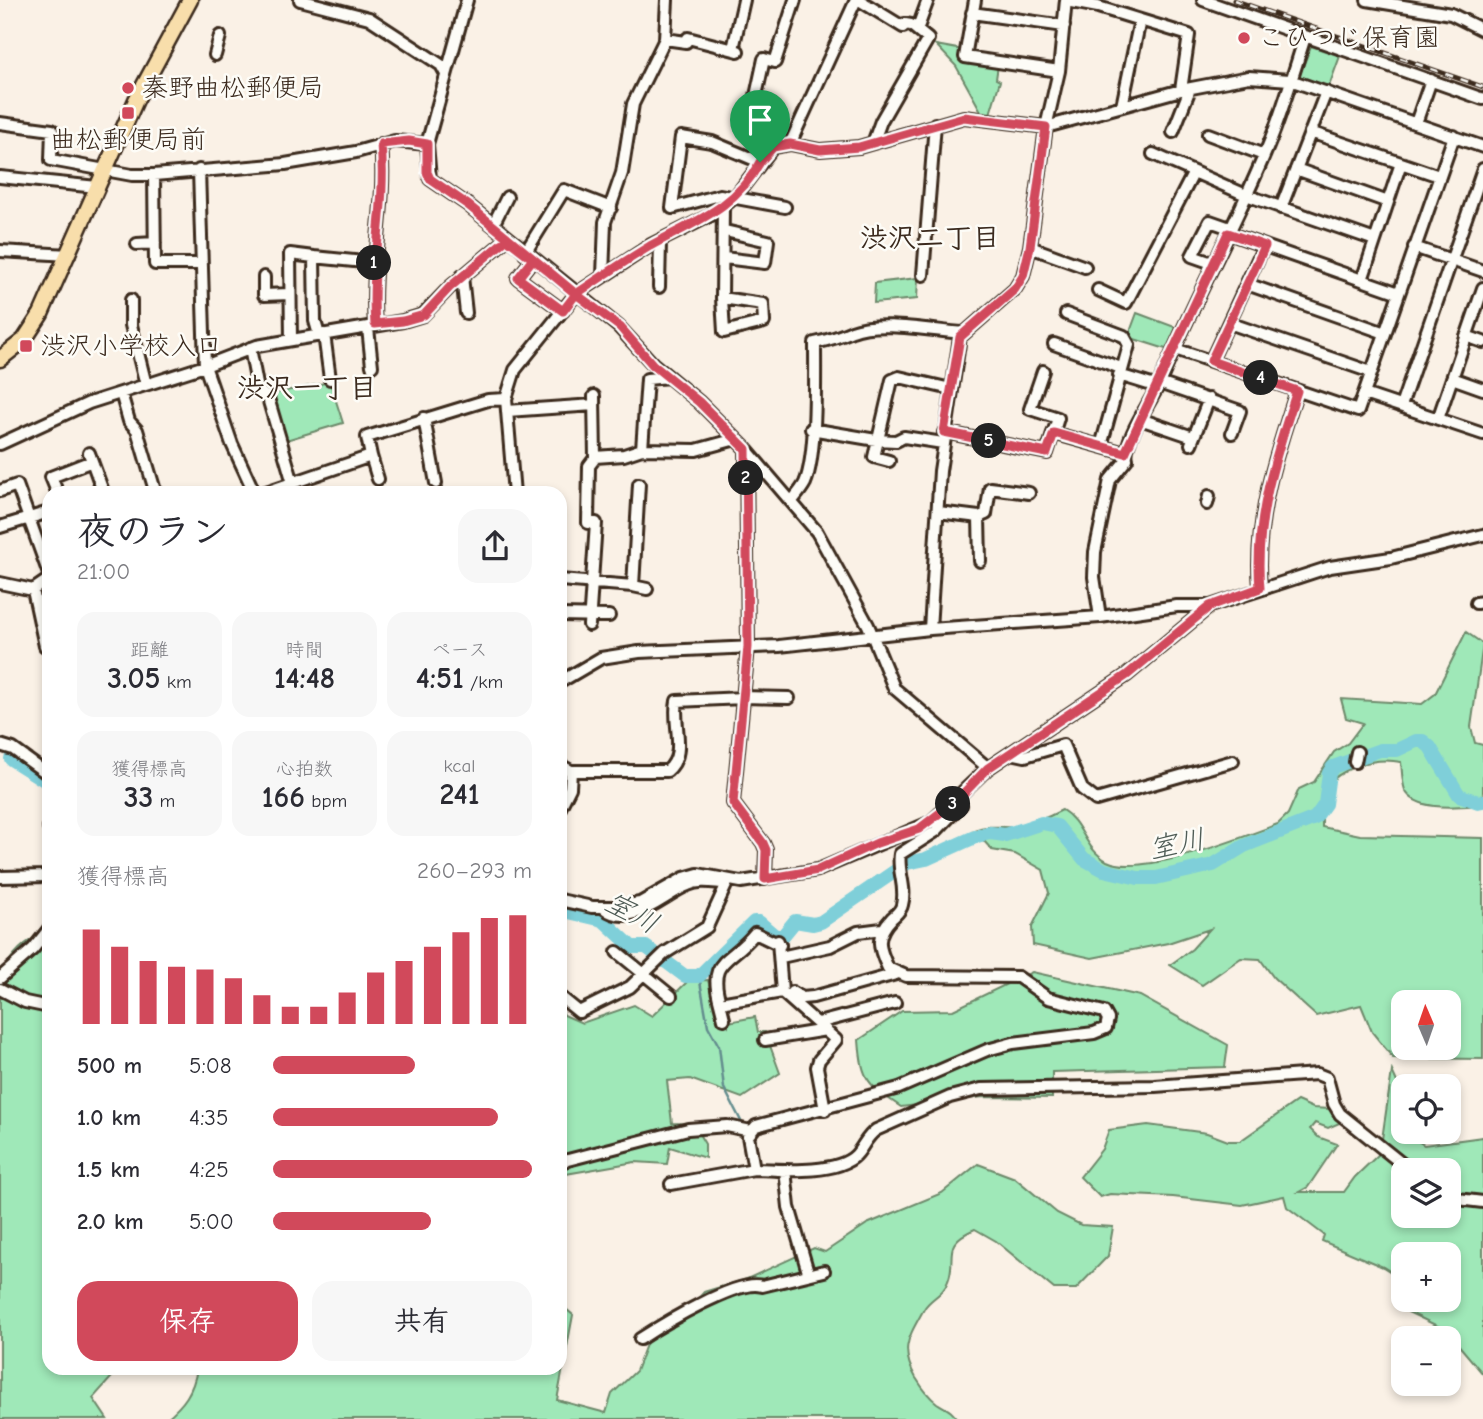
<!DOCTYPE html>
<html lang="ja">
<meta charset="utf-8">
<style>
body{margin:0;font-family:"Comic Neue","Klee One",sans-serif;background:#f7f7f7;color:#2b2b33;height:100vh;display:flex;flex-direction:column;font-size:26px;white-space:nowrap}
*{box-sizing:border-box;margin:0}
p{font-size:23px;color:#7c7c81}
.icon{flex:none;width:38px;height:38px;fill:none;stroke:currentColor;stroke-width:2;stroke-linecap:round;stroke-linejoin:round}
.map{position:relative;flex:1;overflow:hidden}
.details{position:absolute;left:42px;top:486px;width:525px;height:889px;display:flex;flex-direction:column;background:#fff;border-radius:21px;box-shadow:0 4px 10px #0003}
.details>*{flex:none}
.needle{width:46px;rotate:358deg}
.controls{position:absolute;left:1391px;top:990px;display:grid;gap:14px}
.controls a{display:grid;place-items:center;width:70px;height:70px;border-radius:14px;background:#fff;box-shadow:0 4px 10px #0003;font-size:35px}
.pin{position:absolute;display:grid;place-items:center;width:60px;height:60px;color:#fff;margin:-72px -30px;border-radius:50% 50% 50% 0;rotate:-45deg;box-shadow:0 0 7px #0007}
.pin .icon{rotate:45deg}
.km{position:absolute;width:35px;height:35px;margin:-18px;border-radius:50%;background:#222;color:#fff;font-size:19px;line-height:35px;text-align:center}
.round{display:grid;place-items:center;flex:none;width:74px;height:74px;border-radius:21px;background:#f7f7f7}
.head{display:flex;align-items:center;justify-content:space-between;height:119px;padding:0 35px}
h1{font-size:38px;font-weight:800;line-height:52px}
.figures{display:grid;grid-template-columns:repeat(3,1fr);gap:10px;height:119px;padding:7px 35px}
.figures div{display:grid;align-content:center;border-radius:18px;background:#f7f7f7;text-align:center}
.figures b{font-size:30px;font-weight:800}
.figures small{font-size:19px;font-weight:400}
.figures p{font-size:19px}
.chart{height:196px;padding:14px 35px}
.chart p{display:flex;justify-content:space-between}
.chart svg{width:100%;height:126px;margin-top:7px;stroke:#d1495b;stroke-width:6}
.primary-button{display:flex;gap:14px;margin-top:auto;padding:14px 35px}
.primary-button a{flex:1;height:80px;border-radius:21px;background:#d1495b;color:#fff;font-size:28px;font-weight:800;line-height:80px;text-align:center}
.primary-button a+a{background:#f7f7f7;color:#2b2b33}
ul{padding:0 35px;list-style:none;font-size:23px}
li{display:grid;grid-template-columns:112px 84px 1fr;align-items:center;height:52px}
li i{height:18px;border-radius:9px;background:#d1495b}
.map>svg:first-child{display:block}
.green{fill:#9fe8b8;stroke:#6d896b;stroke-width:2;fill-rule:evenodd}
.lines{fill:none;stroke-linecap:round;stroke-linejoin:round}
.stream{stroke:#648d8e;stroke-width:2.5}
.river{stroke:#7fcfd9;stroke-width:14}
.minor-casing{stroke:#3b2a1e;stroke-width:16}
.major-casing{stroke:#3b2a1e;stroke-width:19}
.minor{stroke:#fdfcf7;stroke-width:10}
.major{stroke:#f8deab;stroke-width:14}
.rail-casing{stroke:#3b2a1e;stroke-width:5}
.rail{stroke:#fdfcf7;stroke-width:2.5;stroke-dasharray:8;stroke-linecap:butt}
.route-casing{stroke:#fff;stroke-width:14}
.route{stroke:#d1495b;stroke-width:9}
.poi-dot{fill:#d1495b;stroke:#fdfcf7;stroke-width:2.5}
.labels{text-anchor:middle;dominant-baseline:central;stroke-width:5;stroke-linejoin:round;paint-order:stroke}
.poi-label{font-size:26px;fill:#3b2a1e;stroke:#fdfcf7;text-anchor:start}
.neighbourhood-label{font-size:28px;font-weight:bold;fill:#3b2a1e;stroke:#fdfcf7}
.water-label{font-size:28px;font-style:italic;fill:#4f5c56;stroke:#fdfcf7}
</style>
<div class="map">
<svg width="1483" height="1419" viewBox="0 0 1483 1419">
<rect width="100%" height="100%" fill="#faf1e6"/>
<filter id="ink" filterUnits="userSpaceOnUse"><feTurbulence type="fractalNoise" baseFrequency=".0143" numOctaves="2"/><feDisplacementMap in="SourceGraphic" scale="14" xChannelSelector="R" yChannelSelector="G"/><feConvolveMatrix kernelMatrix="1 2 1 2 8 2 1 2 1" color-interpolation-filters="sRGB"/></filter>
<g filter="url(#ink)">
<path class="green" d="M936 45 963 50 998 65 996 79 1000 81 990 114 982 113 956 66Z
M1311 46 1340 56 1328 89 1298 79Z
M918 278 917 299 874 303 875 283Z
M1137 313 1180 329 1169 350 1128 337Z
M330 382 343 423 286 440 271 394Z
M1466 632 1483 644 1471 727 1475 743 1483 745V805C1463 806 1416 813 1405 790 1402 782 1402 771 1401 762 1372 756 1341 768 1322 790V827L1360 835 1483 838V1059L1393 1058 1372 1032 1361 1005 1316 1016 1274 978 1260 959 1241 958 1202 985 1170 965 1192 949 1210 929 1168 943 1092 958 1033 945 1032 927 1049 893 1043 870 1015 854 992 850 974 830C991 824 997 828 1013 827 1030 825 1047 818 1062 810 1083 822 1084 849 1107 861 1142 878 1242 837 1278 824L1288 814 1299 789 1314 782 1334 752 1348 743 1363 723 1346 718 1341 699 1422 704 1435 694ZM1404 1003H1449V1048H1404Z
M49 931V1368L119 1369 93 1398 107 1419H0V977C11 954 25 940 49 931Z
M1032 972 1140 996 1228 1045 1225 1067 1052 1072V1098L983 1097 901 1107C868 1085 862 1081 859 1040L902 1011 953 1010Z
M708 980 716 1011 728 1025V1022L755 1017 758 1032H765L780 1073 742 1098 690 1079 667 1081 672 1123 693 1124 705 1144V1158L670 1147 667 1164 635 1162 560 1175V1007L564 1015 582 1023 634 1005 652 1016 688 981Z
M1392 1071 1401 1091 1404 1132 1424 1145 1483 1137V1374L1446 1330 1408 1312 1406 1300H1449V1255H1404L1403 1287 1402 1279 1383 1267 1322 1241 1324 1235 1287 1207 1284 1196 1242 1205 1173 1197 1110 1194 1100 1197 1080 1177 1102 1149 1109 1130 1148 1125 1207 1133 1228 1141H1240L1297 1101 1313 1108 1330 1109 1344 1121 1328 1128 1315 1123 1310 1129 1318 1137 1337 1144 1308 1187 1299 1192H1344L1355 1177 1380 1153ZM1404 1171H1449V1216H1404Z
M978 1164 1015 1178 1057 1213 1081 1225 1113 1227 1108 1256 1076 1289H1054L996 1241 975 1229C939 1244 958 1257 948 1281 943 1296 931 1297 924 1309 909 1337 899 1348 916 1378 921 1386 929 1397 937 1403 946 1409 951 1409 957 1419H166C184 1404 193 1392 197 1369L560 1368V1304L573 1315 557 1400 606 1413 612 1394 636 1371 647 1342 672 1328 704 1292 747 1279 814 1248 825 1252 867 1224 942 1193Z"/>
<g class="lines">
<path class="stream" d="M699 976 708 1026 719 1046 724 1088 742 1123"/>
<path class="river" d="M11 759 49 783
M560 910 603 920 632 947H646L685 976H699L754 922H759L774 935 782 937 795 921 813 924 821 922 907 863 926 859 977 836 990 833 1005 835 1042 823 1057 826 1084 859 1104 870 1138 878H1156L1213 865 1244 846 1315 818 1325 804 1329 773 1333 767 1380 750H1397L1416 741H1423L1430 747 1459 795 1478 802 1483 801"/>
<g class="minor-casing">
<path id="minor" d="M300 0 369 18 441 65 446 74
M467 0 427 144 430 179 468 205 619 327 653 364 699 402 746 449 817 532 868 625 894 688 988 768
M859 0 903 27 905 24 911 25 928 39 881 121 873 143
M975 0 965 57 1059 71
M1203 0 1483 99
M1367 0 1451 14 1483 30
M1066 1 1098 7 1189 35 1181 90
M972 13 1064 26
M917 30 928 0
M665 39 686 42 688 38 738 51
M733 49 744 0
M215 55 220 36
M1122 106 1140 20
M0 123 52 130 51 160 132 175H154L285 164 356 152 395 141 427 144
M1416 123 1431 80
M1173 132 1190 89
M1310 132 1439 176
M1208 134 1264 155
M790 144 856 0
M773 147 748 133 764 59 775 62 795 0
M1153 154 1246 195 1375 240
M760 162 712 142 681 137 672 208 720 195 785 207
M1296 169 1388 202
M199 170 205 366 232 444 255 494
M154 175 155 264H200
M0 177 97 187
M1281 208 1326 92
M493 225 507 197
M1228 233 1399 293
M137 244 155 243
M1030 247 1085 267
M1414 247 1483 271
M0 251 69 255
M525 253 564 190 611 208
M724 258 765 263 768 241 725 231
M533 259 518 278 563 311
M1212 263 1192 256 1210 221 1230 228
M923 275 935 124
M462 276 466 313
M603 276 605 222 622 173 633 104 665 39 667 0
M264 277V295L289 294
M1362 280 1401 163
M1247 284 1385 333
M659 287 660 242
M1098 290 1126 303 1194 172
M722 298 763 304 764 322 724 332Z
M722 298 723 207
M131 300V325L146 385
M1066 314 1124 336 1129 345 1101 446
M1229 323 1371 372
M375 325C370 264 387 205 381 144
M368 328 372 366
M324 334 330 379
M319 335 315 321 314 257 374 263
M1466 336 1483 342
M291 340 290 254 314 257
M1054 344 1121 368
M250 348 258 390 268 398 293 483
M1175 349 1358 411 1454 136
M1211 361 1264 246
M1119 375 1158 387
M1452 378 1483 389
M1159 383 1240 411 1232 433
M121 393 129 421 137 430 156 494
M1364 394 1483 434
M1401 406 1483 169
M507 411 594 405
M424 418 436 483
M1140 419 1193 437
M1438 419 1483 288
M811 429 876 440 896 441 904 437 943 443
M944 432 1047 453 1058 418 1030 409 1043 371
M1053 433 1125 453
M0 444 89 403 205 366 257 346 403 321 423 315 450 287 507 239
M1191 444 1209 399
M642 449 696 450 736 439
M746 449 748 647 733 803 763 843 766 850 765 879
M89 453 104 494
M371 456 378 479
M595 457 624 455 642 449 647 379 669 377
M889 461 874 457 892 380 899 377 951 389
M0 491 17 485 49 574
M58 494 51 477 92 461
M260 494 371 456 367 437 488 400 506 399
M514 494 506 399 515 370 576 294 651 245 715 213 735 197 773 147 790 144 820 150 859 147 964 117 1046 127 1181 90 1249 77 1290 80 1483 147
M792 501C796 496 802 489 805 483 817 455 815 375 815 343 829 340 839 337 852 331 879 320 933 331 963 333
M1207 504 1209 496
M938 512 979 517 980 561
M979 517 986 514 990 488 1029 493
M0 527 49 512
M560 580 633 586 639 484
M0 583 33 590 49 579
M633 586 647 589
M1260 588C1254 520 1276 454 1297 391
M33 590 45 646
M1476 603 1483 602
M560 615 609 616
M1100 617 1094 577 1095 552 1110 480 1127 459C1122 442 1152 400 1160 382 1193 300 1238 222 1271 139 1284 106 1294 71 1305 37
M589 625 596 523H588L589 466 595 458 594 396
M930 629 940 471 960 337 1015 289 1023 276 1030 247 1046 127 1059 71 1066 0
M560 682 601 658 639 652 779 646 930 629 1100 617 1177 606H1210
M743 697 789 698
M0 745 13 749 49 775
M1011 753 1025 756 1063 745 1082 789 1096 800 1233 761
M1355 762 1357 752
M560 765 571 771H667C688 754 672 724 677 701L743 698
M958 799 961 805 936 831 900 854C897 871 907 887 902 905 901 911 896 914 892 918 875 936 878 947 888 968L906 976 1018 977 1048 998 1104 1012 1108 1019 1106 1028 1094 1033 1013 1043 987 1050 899 1088 756 1126 748 1136 754 1169C779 1170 837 1175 856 1155 864 1146 866 1137 876 1130L950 1097 981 1089 1155 1086 1317 1074 1327 1078 1334 1104 1340 1114 1411 1171
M560 808 570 788 571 771
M49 827V828
M0 877 49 876
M560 900 592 907H616L640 903 684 878 698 874 741 882 818 870 931 822 988 768 1127 675 1210 606 1330 567 1391 558 1483 535
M604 908C631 930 664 894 688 885 699 880 710 882 721 883
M778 941 782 992 836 1040 819 1060 817 1067 825 1110
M780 945 755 933C730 964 707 958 720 1003L782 992
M617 952 671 996
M781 957 830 946 858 932 882 929
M0 978 33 949 49 929
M0 989 25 1002 49 1007
M792 992 802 998 813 997 896 974
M563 999 579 1012 630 987 665 953 707 927 728 881
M720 1003 724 1019
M818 1023 895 1003
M765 1040 826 1030
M560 1162 688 1129 727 1126 751 1131
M785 1170 789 1207 808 1272
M671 1184 754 1169
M1449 1198 1483 1202
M640 1339C663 1324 739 1278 762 1286L824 1271"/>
</g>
<g class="major-casing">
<path id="major" d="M0 359 24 340 41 314 136 100 190 0"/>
</g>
<use href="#minor" class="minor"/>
<use href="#major" class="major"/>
<g class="rail-casing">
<path id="rail" d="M1234 0 1483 87"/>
</g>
<use href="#rail" class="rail"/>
</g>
</g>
<g class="lines" filter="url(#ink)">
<g class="route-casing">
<path id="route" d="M760 162C735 209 693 222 650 246 625 261 600 278 576 294L468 205 430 179 427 172V144L409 141 381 144C387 205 370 263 375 324L403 321 424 315 450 287 507 239 533 259 518 278 563 311 576 294 620 327 653 365 699 402 746 449 748 647 733 803 763 843 766 850 765 879 818 870 877 843 919 829 958 799 988 768 1127 675 1210 606 1260 588C1254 520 1276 454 1297 391L1211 361 1265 246 1228 233 1125 453 1054 433 1047 453 944 432 960 337 1015 289 1023 276 1030 247 1046 127 964 117 859 147 820 150 790 144 773 147 760 162"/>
</g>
<use href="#route" class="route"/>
</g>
<g class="poi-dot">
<circle cx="1244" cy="38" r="7"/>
<circle cx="128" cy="88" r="7"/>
<rect x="121" y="106" width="14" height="14" rx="3.5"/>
<rect x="19" y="339" width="14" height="14" rx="3.5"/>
</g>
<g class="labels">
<g class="poi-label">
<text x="1258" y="38">こひつじ保育園</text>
<text x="142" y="88">秦野曲松郵便局</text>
<text x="128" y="140" text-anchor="middle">曲松郵便局前</text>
<text x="40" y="346">渋沢小学校入口</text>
</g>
<g class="neighbourhood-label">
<text x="930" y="238">渋沢二丁目</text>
<text x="307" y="388">渋沢一丁目</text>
</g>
<g class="water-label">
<text transform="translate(1177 844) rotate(-11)">室川</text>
<text transform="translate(632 913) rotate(28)">室川</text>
</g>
</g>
</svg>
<div class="controls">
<a><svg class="needle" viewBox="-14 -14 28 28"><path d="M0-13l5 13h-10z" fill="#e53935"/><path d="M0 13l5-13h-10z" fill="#7c7c81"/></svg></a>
<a><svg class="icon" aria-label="locate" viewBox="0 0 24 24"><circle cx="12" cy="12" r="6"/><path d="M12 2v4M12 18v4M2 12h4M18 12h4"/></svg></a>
<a><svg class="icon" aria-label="layers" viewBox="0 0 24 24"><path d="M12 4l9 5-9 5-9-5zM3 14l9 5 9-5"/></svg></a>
<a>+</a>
<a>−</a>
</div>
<div class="pin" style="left:760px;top:162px;background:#1e9e55"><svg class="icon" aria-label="arrive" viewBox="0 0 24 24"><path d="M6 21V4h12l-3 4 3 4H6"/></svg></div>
<b class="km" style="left:374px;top:263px">1</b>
<b class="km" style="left:746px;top:478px">2</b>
<b class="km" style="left:953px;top:804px">3</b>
<b class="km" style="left:1261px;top:378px">4</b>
<b class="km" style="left:989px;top:441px">5</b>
<section class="details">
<div class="head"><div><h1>夜のラン</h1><p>21:00</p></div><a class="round"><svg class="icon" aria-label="share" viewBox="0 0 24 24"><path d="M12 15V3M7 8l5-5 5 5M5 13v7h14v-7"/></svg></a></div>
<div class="figures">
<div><p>距離</p><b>3.05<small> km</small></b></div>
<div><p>時間</p><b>14:48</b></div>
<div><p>ペース</p><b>4:51<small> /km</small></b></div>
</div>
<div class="figures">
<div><p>獲得標高</p><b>33<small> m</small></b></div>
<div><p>心拍数</p><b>166<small> bpm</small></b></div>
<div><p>kcal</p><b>241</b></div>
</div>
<div class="chart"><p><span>獲得標高</span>260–293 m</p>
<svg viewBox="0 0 160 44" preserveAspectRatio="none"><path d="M5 44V11M15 44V17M25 44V22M35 44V24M45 44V25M55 44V28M65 44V34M75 44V38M85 44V38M95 44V33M105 44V26M115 44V22M125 44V17M135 44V12M145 44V7M155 44V6"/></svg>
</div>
<ul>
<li><b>500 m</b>5:08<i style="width:55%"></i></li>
<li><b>1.0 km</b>4:35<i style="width:87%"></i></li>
<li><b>1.5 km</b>4:25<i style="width:100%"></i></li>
<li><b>2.0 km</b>5:00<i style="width:61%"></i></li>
</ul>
<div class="primary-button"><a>保存</a><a>共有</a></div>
</section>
</div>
